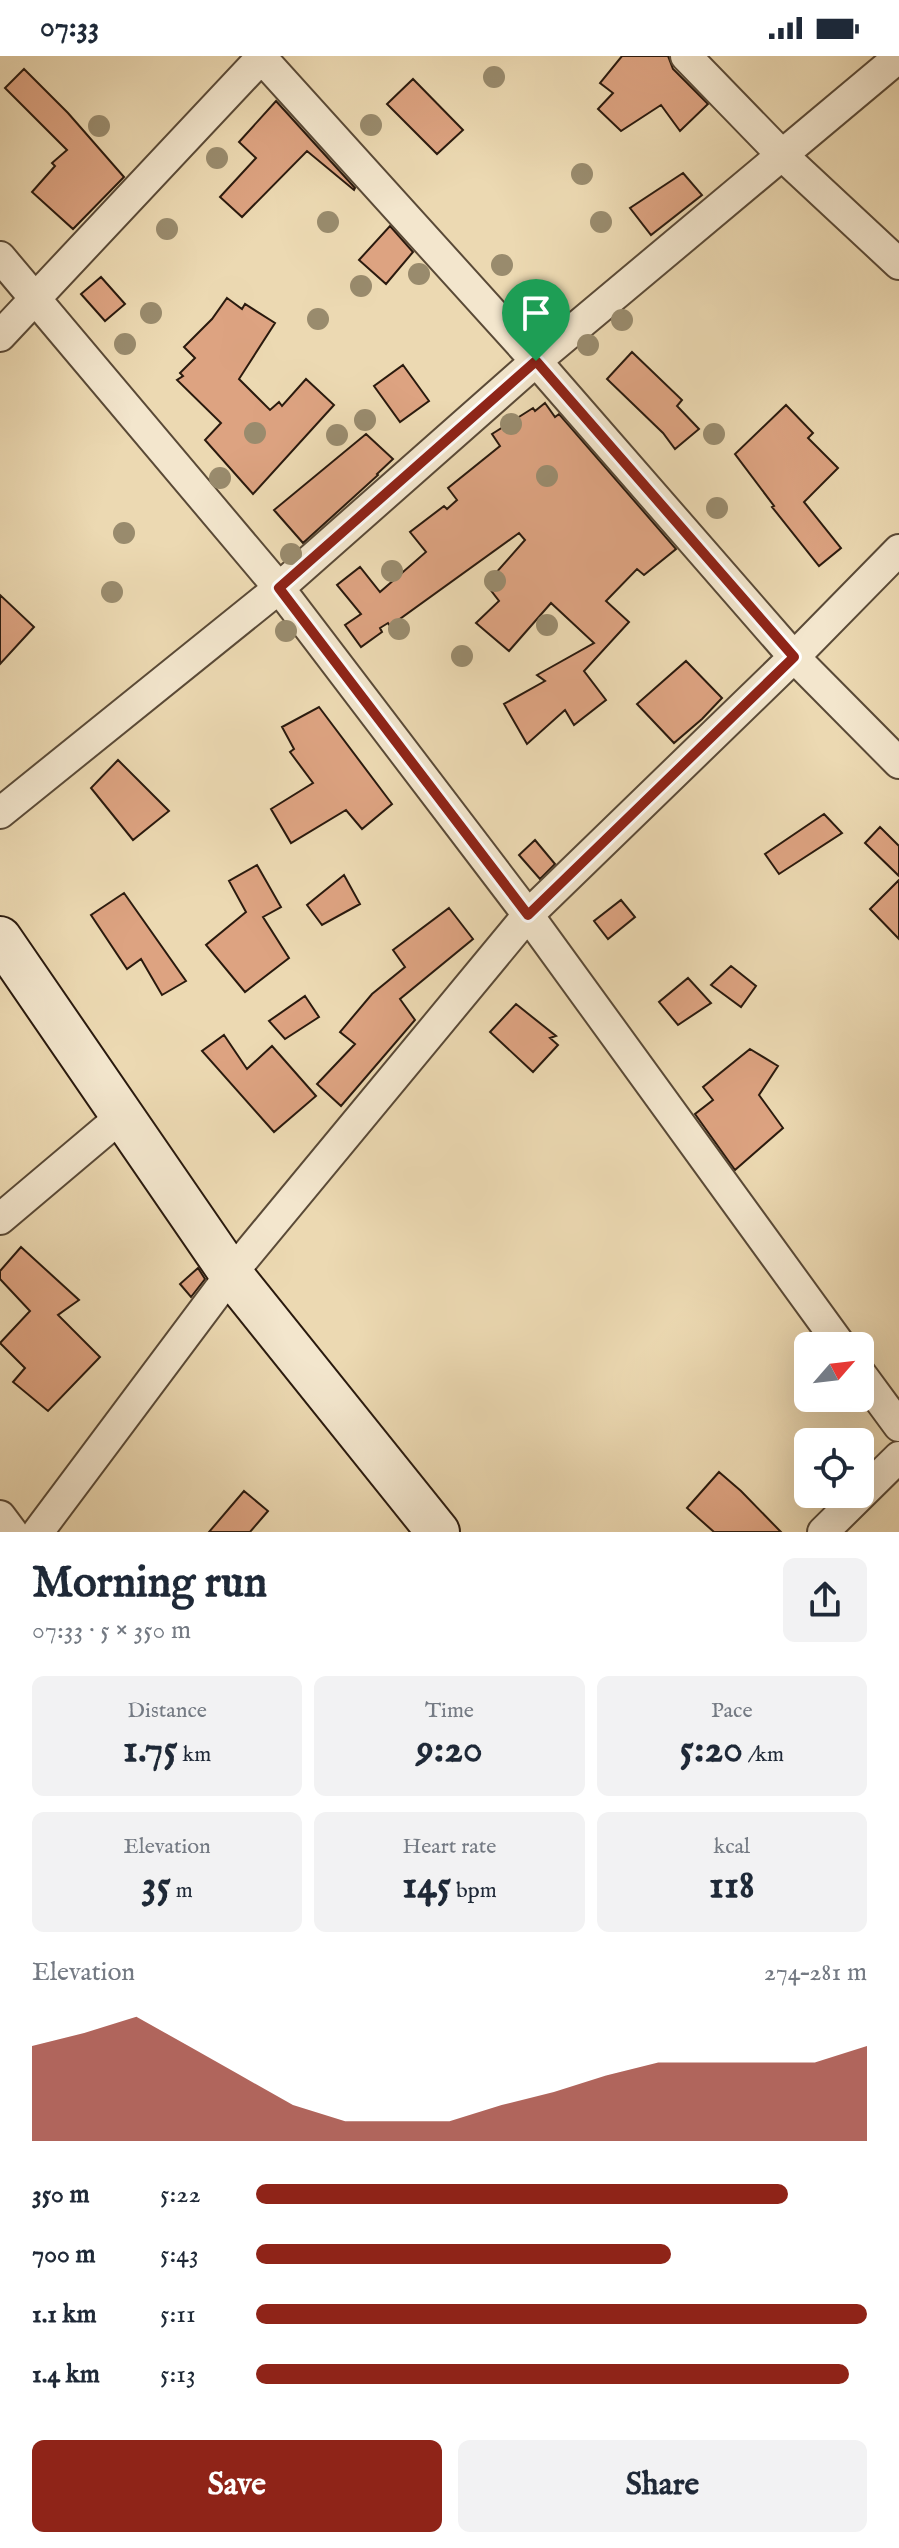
<!DOCTYPE html>
<meta charset="utf-8">
<style>
body{margin:0;font-family:"IM FELL English",serif;background:#f2f2f3;color:#1f2937;height:100vh;display:flex;flex-direction:column;font-size:30px;white-space:nowrap}
*{box-sizing:border-box;margin:0}
p{font-size:26px;color:#747a83}
.icon{flex:none;width:44px;height:44px;fill:none;stroke:currentColor;stroke-width:2;stroke-linecap:round;stroke-linejoin:round}
.map{position:relative;height:1476px;overflow:hidden}
.side{display:flex;flex-direction:column;background:#fff;flex:1}
.side>*{flex:none}
.needle{width:52px;rotate:62deg}
.tools{position:absolute;left:794px;top:1276px;display:grid;gap:16px}
.tools a{display:grid;place-items:center;width:80px;height:80px;border-radius:12px;background:#fff;box-shadow:0 8px 32px #0002;font-size:40px}
.pin{position:absolute;display:grid;place-items:center;width:68px;height:68px;color:#fff;margin:-82px -34px;border-radius:50% 50% 50% 0;rotate:-45deg;box-shadow:0 0 8px #0007}
.pin .icon{rotate:45deg}
.round{display:grid;place-items:center;flex:none;width:84px;height:84px;border-radius:12px;background:#f2f2f3}
.headline{display:flex;align-items:center;justify-content:space-between;height:136px;padding:0 32px}
h1{font-size:44px;font-weight:700;line-height:60px}
.figures{display:grid;grid-template-columns:repeat(3,1fr);gap:12px;height:136px;padding:8px 32px}
.figures div{display:grid;align-content:center;border-radius:12px;background:#f2f2f3;text-align:center}
.figures b{font-size:40px;font-weight:700}
.figures small{font-size:22px;font-weight:400}
.figures p{font-size:22px}
.chart{height:224px;padding:16px 32px}
.chart p{display:flex;justify-content:space-between}
.chart svg{width:100%;height:144px;margin-top:8px;fill:#8f2418;opacity:.7}
.cta{display:flex;gap:16px;margin-top:auto;padding:16px 32px}
.cta a{flex:1;height:92px;border-radius:12px;background:#8f2418;color:#fff;font-size:32px;font-weight:700;line-height:92px;text-align:center}
.cta a+a{background:#f2f2f3;color:#1f2937}
ul{padding:0 32px;list-style:none;font-size:26px}
li{display:grid;grid-template-columns:128px 96px 1fr;align-items:center;height:60px}
li i{height:20px;border-radius:10px;background:#8f2418}
.status{display:flex;justify-content:space-between;align-items:center;height:56px;padding:0 40px;background:#fff;direction:ltr}
.status svg{height:22px;fill:currentColor}
.map>svg:first-child{display:block}
.building{fill:#dda381;stroke:#2a1a0e;stroke-width:2}
.lines{fill:none;stroke-linecap:round;stroke-linejoin:round}
.street-casing{stroke:#5a4a37;stroke-width:34}
.secondary-casing{stroke:#2a1a0e;stroke-width:46}
.street{stroke:#f3e6cd;stroke-width:30}
.secondary{stroke:#f3e6cd;stroke-width:42}
.tree{fill:#998b6d}
.route-casing{stroke:#fff;stroke-width:16}
.route{stroke:#8f2418;stroke-width:10}
</style>
<div class="status"><b>07:33</b><svg viewBox="0 0 49 12"><path d="M0 12V9h3v3zM5 12V6h3v6zM10 12V3h3v9zM15 12V0h3v12zM26 1h20v11H26zM47 4h2v5h-2z"/></svg></div>
<div class="map">
<svg width="899" height="1476" viewBox="0 0 899 1476">
<rect width="100%" height="100%" fill="#ecd9b2"/>
<filter id="stains"><feTurbulence type="fractalNoise" baseFrequency=".0025" numOctaves="4"/><feColorMatrix values="0 0 0 0 .2 0 0 0 0 .09 0 0 0 0 .02 0 0 0 .5 -.17"/></filter>
<radialGradient id="worn" r=".72"><stop offset=".6" stop-color="#630" stop-opacity="0"/><stop offset="1" stop-color="#630" stop-opacity=".3"/></radialGradient>
<path class="building" d="M622 0H668L673 13 708 48 680 75 661 49 621 75 598 53 613 37 600 27Z
M24 13 68 57 124 121 73 173 32 136 55 110 52 107 67 94 5 32Z
M413 23 463 74 437 98 387 48Z
M276 45 355 132 354 134 307 95 242 161 220 141 256 102 239 86Z
M683 117 702 139 651 179 630 152Z
M390 170 413 196 386 228 359 204Z
M101 221 125 248 105 265 81 238Z
M227 242 242 253 245 248 275 267 239 323 270 354 279 346 282 350 306 323 334 349 253 438 205 384 221 367 177 324 183 320 180 317 195 302 184 291 212 263Z
M632 296 682 344 677 350 699 373 675 393 663 377 607 323Z
M403 309 429 345 400 366 374 330Z
M545 347 555 361 559 358 676 493 644 519 637 513 606 545 629 566 584 615 606 644 574 669 565 654 527 688 504 648 545 625 537 619 594 587 551 547 509 595 476 567 499 545 486 528 525 484 519 477 390 570 388 567 380 572 382 576 361 591 345 569 361 558 337 529 360 511 380 536 426 496 410 476 444 450 447 453 457 444 448 432 500 390 492 378 533 352 535 355Z
M786 349 813 377 808 382 838 412 804 446 841 492 819 510 772 451 774 450 735 398Z
M366 378 393 403 377 418 378 419 303 487 274 454Z
M0 539 34 571 0 608Z
M686 605 722 642 702 663 674 687 637 648Z
M319 651 392 748 362 773 346 754 291 787 271 753 313 727 290 696 294 693 282 671Z
M118 704 169 755 133 784 91 732Z
M824 758 842 777 779 818 765 798Z
M880 771 899 790V820L865 787Z
M535 784 555 808 540 823 519 799Z
M257 809 281 851 263 861 289 902 245 936 206 889 246 856 229 825Z
M344 819 360 848 322 869 307 849Z
M899 824V883L870 853Z
M124 837 186 925 162 939 141 903 127 913 91 859Z
M621 844 635 861 608 883 594 865Z
M449 852 473 883 400 943 415 964 341 1050 317 1028 355 988 340 976 372 938 405 911 393 894Z
M731 910 756 930 741 951 711 929Z
M688 922 711 947 678 969 659 946Z
M305 940 319 961 285 983 269 965Z
M516 948 556 980 550 982 558 989 533 1016 490 976Z
M224 979 247 1013 272 990 316 1040 274 1076 202 995Z
M750 993 778 1010 759 1039 783 1072 735 1114 695 1058 713 1044 703 1031Z
M21 1191 79 1244 58 1259 100 1301 48 1355 13 1326 25 1312 0 1287 30 1255 0 1223V1215Z
M198 1212 205 1223 191 1241 180 1228Z
M719 1416 741 1435 781 1476H714L687 1452Z
M244 1435 268 1455 250 1476H209Z"/>
<g class="lines">
<g class="street-casing">
<path id="street" d="M260 0 536 305 794 601 899 707
M686 0 782 99 899 208
M0 201 279 532 528 859 841 1290
M0 280 263 0
M0 757 279 532 536 305 899 1
M0 1163 122 1060
M860 1317 899 1370
M0 1460 12 1476
M38 1476 231 1218 528 859 794 601 899 494
M823 1476 899 1401"/>
</g>
<g class="secondary-casing">
<path id="secondary" d="M0 882 231 1218 438 1476"/>
</g>
<use href="#street" class="street"/>
<use href="#secondary" class="secondary"/>
</g>
<g class="tree">
<circle cx="494" cy="21" r="11"/>
<circle cx="371" cy="69" r="11"/>
<circle cx="99" cy="70" r="11"/>
<circle cx="217" cy="102" r="11"/>
<circle cx="582" cy="118" r="11"/>
<circle cx="328" cy="166" r="11"/>
<circle cx="601" cy="166" r="11"/>
<circle cx="167" cy="173" r="11"/>
<circle cx="502" cy="209" r="11"/>
<circle cx="419" cy="218" r="11"/>
<circle cx="361" cy="230" r="11"/>
<circle cx="151" cy="257" r="11"/>
<circle cx="318" cy="263" r="11"/>
<circle cx="622" cy="264" r="11"/>
<circle cx="125" cy="288" r="11"/>
<circle cx="588" cy="289" r="11"/>
<circle cx="365" cy="364" r="11"/>
<circle cx="511" cy="368" r="11"/>
<circle cx="255" cy="377" r="11"/>
<circle cx="714" cy="378" r="11"/>
<circle cx="337" cy="379" r="11"/>
<circle cx="547" cy="420" r="11"/>
<circle cx="220" cy="422" r="11"/>
<circle cx="717" cy="452" r="11"/>
<circle cx="124" cy="477" r="11"/>
<circle cx="291" cy="498" r="11"/>
<circle cx="392" cy="515" r="11"/>
<circle cx="495" cy="525" r="11"/>
<circle cx="112" cy="536" r="11"/>
<circle cx="547" cy="569" r="11"/>
<circle cx="399" cy="573" r="11"/>
<circle cx="286" cy="575" r="11"/>
<circle cx="462" cy="600" r="11"/>
</g>
<g class="lines">
<g class="route-casing">
<path id="route" d="M536 305 794 601 528 859 279 532Z"/>
</g>
<use href="#route" class="route"/>
</g>
<rect width="100%" height="100%" filter="url(#stains)"/>
<rect width="100%" height="100%" fill="url(#worn)"/>
</svg>
<div class="tools">
<a><svg class="needle" viewBox="-14 -14 28 28"><path d="M0-13l5 13h-10z" fill="#e53935"/><path d="M0 13l5-13h-10z" fill="#747a83"/></svg></a>
<a><svg class="icon" aria-label="locate" viewBox="0 0 24 24"><circle cx="12" cy="12" r="6"/><path d="M12 2v4M12 18v4M2 12h4M18 12h4"/></svg></a>
</div>
<div class="pin" style="left:536px;top:305px;background:#1e9e55"><svg class="icon" aria-label="arrive" viewBox="0 0 24 24"><path d="M6 21V4h12l-3 4 3 4H6"/></svg></div>
</div>
<section class="side">
<div class="headline"><div><h1>Morning run</h1><p>07:33 · 5 × 350 m</p></div><a class="round"><svg class="icon" aria-label="share" viewBox="0 0 24 24"><path d="M12 15V3M7 8l5-5 5 5M5 13v7h14v-7"/></svg></a></div>
<div class="figures">
<div><p>Distance</p><b>1.75<small> km</small></b></div>
<div><p>Time</p><b>9:20</b></div>
<div><p>Pace</p><b>5:20<small> /km</small></b></div>
</div>
<div class="figures">
<div><p>Elevation</p><b>35<small> m</small></b></div>
<div><p>Heart rate</p><b>145<small> bpm</small></b></div>
<div><p>kcal</p><b>118</b></div>
</div>
<div class="chart"><p><span>Elevation</span>274–281 m</p>
<svg viewBox="0 0 160 44" preserveAspectRatio="none"><path d="M0 44V15L10 11L20 6L30 15L40 24L50 33L60 38L70 38L80 38L90 33L100 29L110 24L120 20L130 20L140 20L150 20L160 15V44z"/></svg>
</div>
<ul>
<li><b>350 m</b>5:22<i style="width:87%"></i></li>
<li><b>700 m</b>5:43<i style="width:68%"></i></li>
<li><b>1.1 km</b>5:11<i style="width:100%"></i></li>
<li><b>1.4 km</b>5:13<i style="width:97%"></i></li>
</ul>
<div class="cta"><a>Save</a><a>Share</a></div>
</section>
